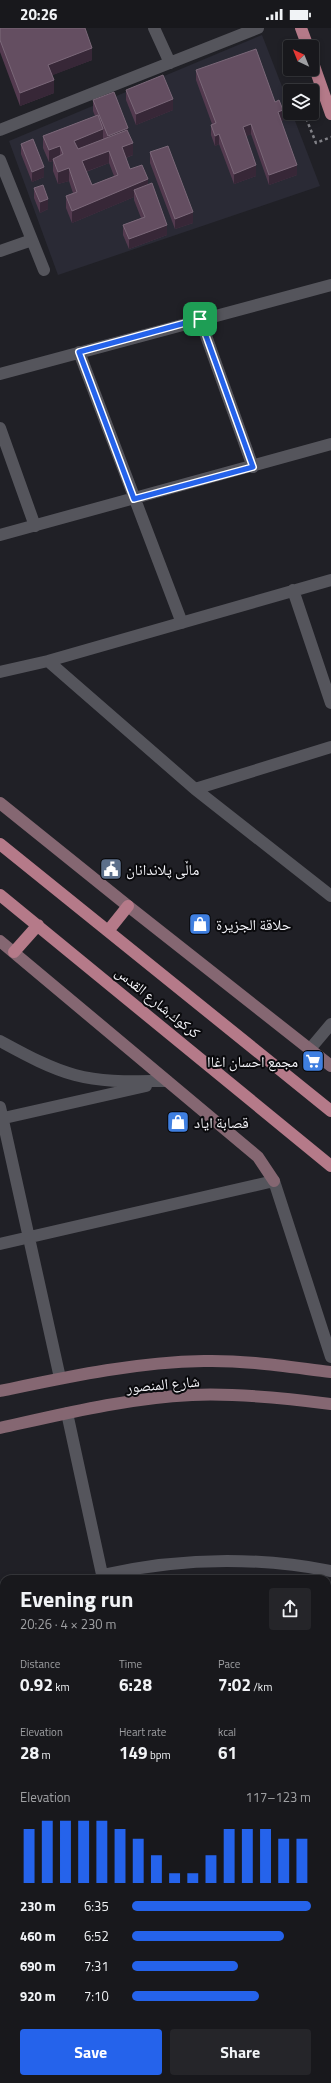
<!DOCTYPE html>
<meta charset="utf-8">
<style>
body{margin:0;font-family:"Titillium Web","Noto Naskh Arabic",sans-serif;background:#252529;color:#f1f3f6;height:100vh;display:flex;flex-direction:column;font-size:15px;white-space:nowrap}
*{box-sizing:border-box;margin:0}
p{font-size:13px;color:#9fa0a3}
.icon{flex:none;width:22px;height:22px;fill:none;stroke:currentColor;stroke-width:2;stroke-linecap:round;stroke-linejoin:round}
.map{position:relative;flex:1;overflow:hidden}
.side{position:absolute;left:0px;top:1547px;width:331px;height:508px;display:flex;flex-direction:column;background:#18181c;border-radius:12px 12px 0 0;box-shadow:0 2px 6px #0003,0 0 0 1px #36373b}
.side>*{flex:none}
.needle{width:26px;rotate:317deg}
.fabs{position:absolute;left:283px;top:12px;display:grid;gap:8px}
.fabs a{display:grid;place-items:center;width:36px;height:36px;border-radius:4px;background:#18181c;box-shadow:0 2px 6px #0003,0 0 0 1px #36373b;font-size:20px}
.pin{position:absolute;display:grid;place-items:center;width:34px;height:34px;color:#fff;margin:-17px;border-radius:8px;box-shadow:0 2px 6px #0006}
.round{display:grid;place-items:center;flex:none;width:42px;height:42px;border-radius:4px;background:#252529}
.summary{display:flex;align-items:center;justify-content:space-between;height:68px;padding:0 20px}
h1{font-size:22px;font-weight:700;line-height:30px}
.figures{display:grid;grid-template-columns:repeat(3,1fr);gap:6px;height:68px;padding:4px 20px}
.figures div{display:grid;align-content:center}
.figures b{font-size:17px;font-weight:700}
.figures small{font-size:11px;font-weight:400}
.figures p{font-size:11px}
.chart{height:112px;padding:8px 20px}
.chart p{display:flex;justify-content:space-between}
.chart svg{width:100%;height:72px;margin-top:4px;stroke:#2563eb;stroke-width:6}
.primary-button{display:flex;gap:8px;margin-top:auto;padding:8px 20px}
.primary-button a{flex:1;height:46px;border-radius:4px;background:#2563eb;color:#fff;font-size:16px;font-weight:700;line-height:46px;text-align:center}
.primary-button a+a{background:#252529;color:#f1f3f6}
ul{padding:0 20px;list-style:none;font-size:13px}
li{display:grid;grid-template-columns:64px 48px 1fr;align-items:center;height:30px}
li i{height:10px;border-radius:5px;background:#2563eb}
.status{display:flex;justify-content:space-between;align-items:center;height:28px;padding:0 20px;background:#18181c;direction:ltr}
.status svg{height:11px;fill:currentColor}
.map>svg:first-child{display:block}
.built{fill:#2a2a35}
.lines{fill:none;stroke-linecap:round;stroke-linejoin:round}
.path{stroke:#818187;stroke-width:2.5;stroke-dasharray:3 3;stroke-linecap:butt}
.street{stroke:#55555c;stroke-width:12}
.secondary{stroke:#856772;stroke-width:12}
.primary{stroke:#b57a89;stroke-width:12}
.wall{fill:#533a4f;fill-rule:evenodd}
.shaded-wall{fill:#372737}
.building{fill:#644e61;stroke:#7b6879;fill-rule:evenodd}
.route-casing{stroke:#fff;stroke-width:8}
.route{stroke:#2563eb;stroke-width:5}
.labels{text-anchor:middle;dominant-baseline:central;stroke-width:4;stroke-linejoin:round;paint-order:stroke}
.poi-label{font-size:15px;fill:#f4f4f9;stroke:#0a0a0d;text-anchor:start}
.street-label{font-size:15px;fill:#f4f4f9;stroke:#0a0a0d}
</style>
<div class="status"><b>20:26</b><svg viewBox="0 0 49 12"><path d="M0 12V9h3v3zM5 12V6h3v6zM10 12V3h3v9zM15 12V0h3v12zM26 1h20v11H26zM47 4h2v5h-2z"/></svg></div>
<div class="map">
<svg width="331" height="2055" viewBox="0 0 331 2055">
<rect width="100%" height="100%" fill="#202026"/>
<path class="built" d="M262 7 290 79V85H292L320 158 58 247 9 113Z"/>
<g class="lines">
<path class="path" d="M304 85 316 115 331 109"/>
<path class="street" d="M154 0 170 35
M0 102 258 0
M0 132 44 242
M0 223 32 212
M200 291 253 439
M79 324 182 595
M0 346 331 257
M0 400 35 498
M0 507 331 416
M293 562 331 675
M48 633 195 761 331 868
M0 644 48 633 331 552
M195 761 331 719
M0 1013C24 1026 49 1040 75 1047 105 1055 136 1053 167 1053
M310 1021 331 996
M0 1079 60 1350
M0 1091 146 1058
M0 1216 274 1153 331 1329
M67 1385 103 1551
M102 1547C178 1530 254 1528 331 1543
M327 1609 331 1591
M327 1732 331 1734
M0 1734 4 1733
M0 1886 4 1885
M0 2041 4 2040
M210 2051 211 2055"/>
<path class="secondary" d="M0 775 128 878 331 1038
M0 913 258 1129 274 1153
M0 1363C67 1349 135 1334 204 1333 246 1332 289 1339 331 1344
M0 1400C63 1386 127 1370 192 1367 238 1365 285 1370 331 1376"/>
<path class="primary" d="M301 0 308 19
M312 32 331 86
M0 816 331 1083
M0 867 331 1138
M108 903 128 878
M14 924 38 897"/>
</g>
<path class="wall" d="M0 0 92 32 52 47 54 65 20 78 0 24Z
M196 42 275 74 283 93H281L297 147 269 157 251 106 246 108 256 148 234 156 219 116 215 118 211 107V97L212 96 196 52Z
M126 62 173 82 136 97 126 72Z
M93 72 128 104 133 127 126 130 130 141 148 156 167 207 129 221 123 207V197L141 190 134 172V169L72 195 66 180V168L73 165 69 153 58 156 53 143V133L49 134 43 120V108L95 88 93 83ZM109 135 114 148 92 157 86 144Z
M21 116 44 149 32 154 21 126Z
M150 124 193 195 175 201 150 135Z
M34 160 48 181 40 185 34 170Z"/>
<path class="shaded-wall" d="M92 20V32L48 49V37Z
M54 52V65L20 78V65Z
M173 71V82L136 97V86Z
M283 82V93L278 94V84Z
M251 96V106L243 110V99Z
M128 100V110L108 119V108Z
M103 101V114L74 125V113Z
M219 106V116L215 118V108Z
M133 115V127L122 131V119Z
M60 118V130L53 131V133L49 134V122Z
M109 123V135L82 145V133Z
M256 137V148L234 156V146Z
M297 137V147L269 157V147Z
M44 139V149L32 154V144Z
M69 140V153L58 156V144Z
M148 151V164L134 162V169L72 195V183Z
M48 171V181L40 185V174Z
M193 184V195L175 201V191Z
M167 197V207L129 221V211Z"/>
<path class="building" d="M0 0H85L92 20 48 37 54 52 20 65 0 12Z
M256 21 275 74 279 72 283 82 278 84 297 137 269 147 251 96 243 99 256 137 234 146 219 106 215 108 211 97 216 95 196 42Z
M163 47 173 71 136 86 126 62Z
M114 64 128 100 108 108 93 72Z
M98 87 103 101 74 113 78 121 127 102 133 115 122 119 130 141 142 137 148 151 72 183 66 168 77 164 69 140 58 144 53 131 63 126 60 118 49 122 43 108ZM109 123 118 147 92 157 82 133Z
M33 111 44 139 32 144 21 116Z
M168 118 193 184 175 191 150 124Z
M152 155 167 197 129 211 123 197 145 189 134 162Z
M43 157 48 171 40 174 34 160Z"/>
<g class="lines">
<g class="route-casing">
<path id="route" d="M200 291 253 439 134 471 79 324Z"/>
</g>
<use href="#route" class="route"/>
</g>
<defs>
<g id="civic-square" transform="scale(1.15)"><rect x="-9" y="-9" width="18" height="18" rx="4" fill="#5c6f8a" stroke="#0a0a0d"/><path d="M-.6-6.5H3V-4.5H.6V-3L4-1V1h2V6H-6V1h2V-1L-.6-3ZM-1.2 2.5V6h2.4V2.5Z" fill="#fff"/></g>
<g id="shop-square" transform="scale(1.15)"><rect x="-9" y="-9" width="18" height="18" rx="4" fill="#3f7fe0" stroke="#0a0a0d"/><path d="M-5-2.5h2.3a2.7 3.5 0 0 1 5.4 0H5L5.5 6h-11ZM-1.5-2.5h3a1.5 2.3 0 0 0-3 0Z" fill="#fff"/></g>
<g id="supermarket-square" transform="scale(1.15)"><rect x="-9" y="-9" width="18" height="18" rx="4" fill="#3f7fe0" stroke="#0a0a0d"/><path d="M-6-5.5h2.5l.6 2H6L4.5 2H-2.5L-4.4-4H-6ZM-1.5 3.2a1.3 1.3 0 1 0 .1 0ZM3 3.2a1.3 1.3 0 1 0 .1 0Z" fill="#fff"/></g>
</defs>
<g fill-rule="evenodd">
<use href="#civic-square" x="111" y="841"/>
<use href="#shop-square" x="200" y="896"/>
<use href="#supermarket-square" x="313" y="1033"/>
<use href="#shop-square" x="178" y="1094"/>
</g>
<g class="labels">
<g class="poi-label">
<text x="126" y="841">ماڵی پلاندانان</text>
<text x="216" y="896">حلاقة الجزيرة</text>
<text x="298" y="1033" text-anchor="end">مجمع احسان اغاا</text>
<text x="194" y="1094">قصابة اياد</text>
</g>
<g class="street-label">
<text transform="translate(158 974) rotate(39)">كركوك,شارع القدس</text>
<text transform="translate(163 1356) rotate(-5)">شارع المنصور</text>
</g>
</g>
</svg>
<div class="fabs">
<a><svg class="needle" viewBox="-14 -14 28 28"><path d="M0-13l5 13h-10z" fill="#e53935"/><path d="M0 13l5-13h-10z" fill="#9fa0a3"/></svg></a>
<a><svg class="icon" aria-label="layers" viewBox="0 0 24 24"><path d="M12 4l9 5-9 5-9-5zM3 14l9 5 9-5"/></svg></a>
</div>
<div class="pin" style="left:200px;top:291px;background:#1e9e55"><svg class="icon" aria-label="arrive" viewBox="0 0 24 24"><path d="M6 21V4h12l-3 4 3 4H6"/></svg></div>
<section class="side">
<div class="summary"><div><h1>Evening run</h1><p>20:26 · 4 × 230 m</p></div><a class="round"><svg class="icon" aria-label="share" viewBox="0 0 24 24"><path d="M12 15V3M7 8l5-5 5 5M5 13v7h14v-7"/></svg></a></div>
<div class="figures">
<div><p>Distance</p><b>0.92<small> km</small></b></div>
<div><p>Time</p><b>6:28</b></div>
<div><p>Pace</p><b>7:02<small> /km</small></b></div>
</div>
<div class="figures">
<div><p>Elevation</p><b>28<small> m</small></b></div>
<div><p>Heart rate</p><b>149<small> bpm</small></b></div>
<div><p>kcal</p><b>61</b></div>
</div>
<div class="chart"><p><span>Elevation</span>117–123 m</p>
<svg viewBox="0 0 160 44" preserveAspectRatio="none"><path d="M5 44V11M15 44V6M25 44V6M35 44V6M45 44V6M55 44V11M65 44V17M75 44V27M85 44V38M95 44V38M105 44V27M115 44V11M125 44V11M135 44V11M145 44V17M155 44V17"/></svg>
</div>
<ul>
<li><b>230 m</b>6:35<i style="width:100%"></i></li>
<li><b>460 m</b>6:52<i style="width:85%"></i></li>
<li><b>690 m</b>7:31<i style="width:59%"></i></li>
<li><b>920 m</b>7:10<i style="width:71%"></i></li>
</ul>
<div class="primary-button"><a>Save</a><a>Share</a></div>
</section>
</div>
